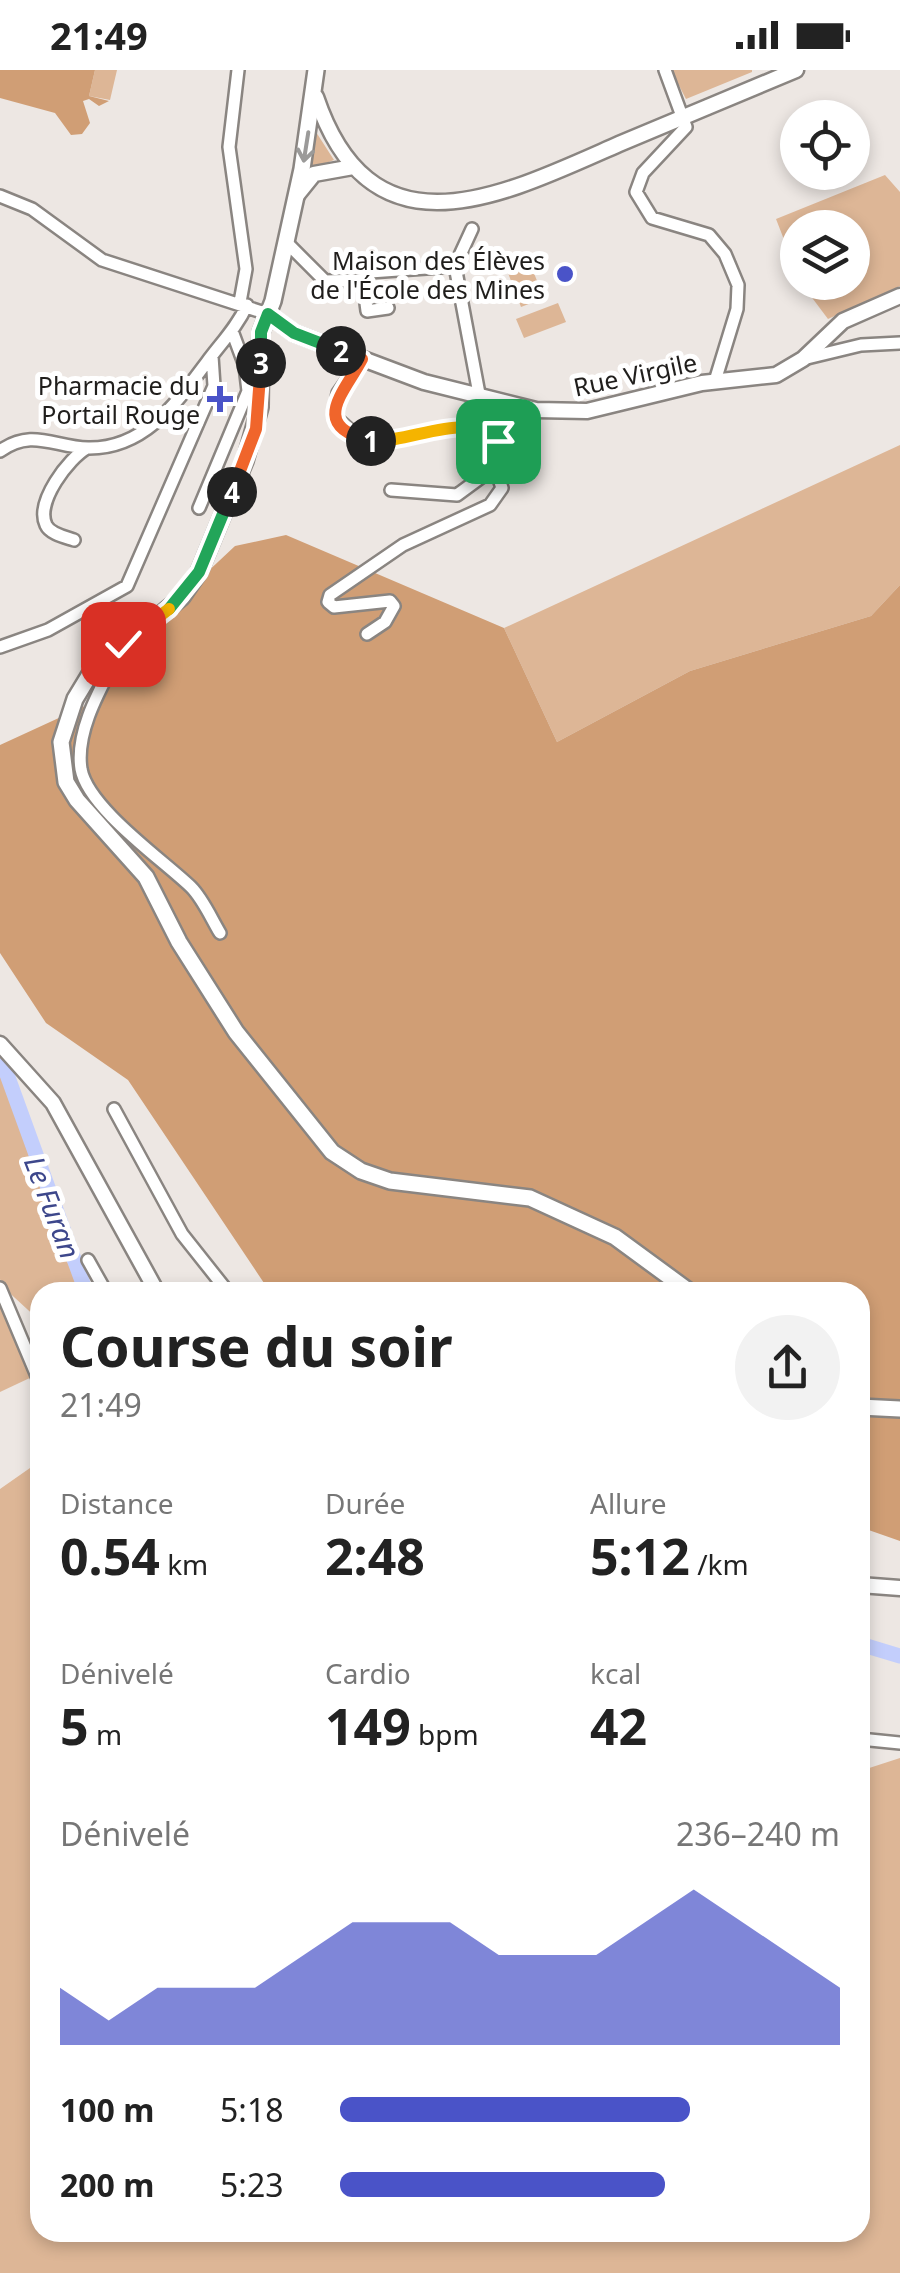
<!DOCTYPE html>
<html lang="fr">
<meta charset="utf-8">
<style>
body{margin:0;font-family:"Noto Sans",sans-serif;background:#f2f2f2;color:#222;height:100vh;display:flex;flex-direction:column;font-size:38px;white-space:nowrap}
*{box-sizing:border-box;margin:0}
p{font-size:32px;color:#767676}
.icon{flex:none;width:55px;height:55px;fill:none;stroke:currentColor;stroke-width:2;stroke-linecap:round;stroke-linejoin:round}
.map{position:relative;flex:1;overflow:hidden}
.drawer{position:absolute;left:30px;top:1212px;width:840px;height:960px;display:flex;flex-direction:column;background:#fff;border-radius:30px;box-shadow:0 5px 15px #0003}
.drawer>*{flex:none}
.tools{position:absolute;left:780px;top:30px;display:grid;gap:20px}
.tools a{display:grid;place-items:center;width:90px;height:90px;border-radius:50%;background:#fff;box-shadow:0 5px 15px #0003;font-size:50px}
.pin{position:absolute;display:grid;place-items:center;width:85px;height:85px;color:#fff;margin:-42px;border-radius:20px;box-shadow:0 5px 15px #0006}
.km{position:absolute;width:50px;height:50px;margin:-25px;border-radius:50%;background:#222;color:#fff;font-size:28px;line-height:50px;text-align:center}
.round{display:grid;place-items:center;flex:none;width:105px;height:105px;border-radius:52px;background:#f2f2f2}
.overview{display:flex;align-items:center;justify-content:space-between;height:170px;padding:0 30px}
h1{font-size:55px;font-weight:700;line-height:75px}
.metrics{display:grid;grid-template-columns:repeat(3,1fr);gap:15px;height:170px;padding:10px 30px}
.metrics div{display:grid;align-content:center}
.metrics b{font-size:50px;font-weight:700}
.metrics small{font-size:28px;font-weight:400}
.metrics p{font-size:28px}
.chart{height:280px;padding:20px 30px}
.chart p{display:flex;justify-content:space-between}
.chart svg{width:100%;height:180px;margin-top:10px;fill:#4a53c8;opacity:.7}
ul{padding:0 30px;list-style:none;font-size:32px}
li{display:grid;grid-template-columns:160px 120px 1fr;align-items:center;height:75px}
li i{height:25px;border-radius:12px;background:#4a53c8}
.status{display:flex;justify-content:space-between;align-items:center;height:70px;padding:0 50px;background:#fff;direction:ltr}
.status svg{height:28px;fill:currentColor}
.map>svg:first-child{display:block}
.green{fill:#ddb696}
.forest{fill:#d09e75}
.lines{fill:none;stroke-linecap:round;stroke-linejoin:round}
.river{stroke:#c3cefc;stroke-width:15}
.minor-casing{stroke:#8a8581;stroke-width:16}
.tertiary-casing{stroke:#8a8581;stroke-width:19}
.secondary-casing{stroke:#8a8581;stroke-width:20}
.minor{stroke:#fff;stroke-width:11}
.tertiary{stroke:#fff;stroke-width:14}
.secondary{stroke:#fff;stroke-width:15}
.oneway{stroke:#9b9a99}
.split-1-casing{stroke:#fff;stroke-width:20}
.split-2-casing{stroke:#fff;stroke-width:20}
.split-3-casing{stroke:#fff;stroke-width:20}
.split-4-casing{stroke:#fff;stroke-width:20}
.split-5-casing{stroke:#fff;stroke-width:20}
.split-6-casing{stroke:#fff;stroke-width:20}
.split-1{stroke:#f5b400;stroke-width:12}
.split-2{stroke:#f0652b;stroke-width:12}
.split-3{stroke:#22a559;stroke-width:12}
.split-4{stroke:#f0652b;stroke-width:12}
.split-5{stroke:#22a559;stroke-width:12}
.split-6{stroke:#f5b400;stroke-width:12}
.poi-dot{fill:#4a53c8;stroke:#fff;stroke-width:4}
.labels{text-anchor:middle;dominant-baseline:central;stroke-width:10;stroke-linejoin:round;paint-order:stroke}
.poi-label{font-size:25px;fill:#201e1c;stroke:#fff;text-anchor:end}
.street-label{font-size:25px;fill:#201e1c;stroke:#fff}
.water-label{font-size:28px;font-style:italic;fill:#3d478b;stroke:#fff}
</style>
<div class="status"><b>21:49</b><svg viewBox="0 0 49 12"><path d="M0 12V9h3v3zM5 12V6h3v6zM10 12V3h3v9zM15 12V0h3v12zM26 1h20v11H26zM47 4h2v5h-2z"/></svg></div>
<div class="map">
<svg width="900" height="2203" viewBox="0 0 900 2203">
<rect width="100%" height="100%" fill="#ede7e3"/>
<path class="green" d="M95 0H117L110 30 89 26Z
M671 0H752V2L686 29Z
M316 62 334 90 312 98 309 95Z
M885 105 900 122V216L828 249 801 213 852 212V158H798L797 203 776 149Z
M527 186 544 228 521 237 505 195Z
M558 233 566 252 524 268 516 249Z
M900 375V515L871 546 690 601 557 672 504 558Z
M0 1002 64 1186 83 1222H40V1251L2 1216 0 1209Z
M0 1227 34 1306 0 1322Z
M40 1391V2162H860V1701L900 1688V2203H0V1419Z"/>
<path class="forest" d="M0 0H95L89 26 109 31 99 36 89 29 83 31 90 53 82 64 71 65 55 43 0 28Z
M286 465 504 558 557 672 690 601 871 546 900 515V1471L860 1457V1222H276L268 1219 128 1010 46 953 0 883V675L87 635 138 567 235 476Z"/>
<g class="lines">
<path class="river" d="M0 996 5 999 86 1222
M860 1574 900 1586"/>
<g class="minor-casing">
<path id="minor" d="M238 0 229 77 246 199 240 232
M665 0 686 57 643 103 636 122 652 148 709 165 725 184 738 215 737 239 715 311
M0 126 32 139 102 190 268 244
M286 172 325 211 363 210 370 202 455 196 480 329
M455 196 472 159
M363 210 367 241 388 238
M362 289 338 323 334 346 360 369C406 380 446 346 491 363L501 381 495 397 457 425 391 420
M803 289 861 275 900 273
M0 381C32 358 54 377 88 378 145 379 177 332 207 292 221 273 237 257 247 235
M199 438 248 321 245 296 232 261
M74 470C65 467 50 464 46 455 35 432 69 388 87 378
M367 564 385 552 394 536 390 531 334 537 328 532 330 525 403 475 490 435 502 418 495 397
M0 577 48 560 127 516 214 316 212 286
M119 583C102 616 75 660 81 699 88 738 163 790 191 817 203 829 211 848 220 863
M114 1039 182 1164 228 1222
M88 1190 106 1222
M0 1218 40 1313
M860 1669 900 1673"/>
</g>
<g class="tertiary-casing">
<path id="tertiary" d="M316 27C372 193 503 125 619 74 678 49 737 25 796 0
M297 125 314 104 353 97
M268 244 294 263 424 312 536 340 587 341 702 313 776 305 803 289 843 251 900 226
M0 974 53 1033 157 1222
M860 1515 900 1518"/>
</g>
<g class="secondary-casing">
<path id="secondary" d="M316 0 302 99 273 231 261 262 260 337 245 391 199 502 182 527 92 601 75 629 61 672 66 712 77 730 146 807 179 872 236 962 332 1082 361 1101 390 1111 530 1128 615 1167 690 1222
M860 1337 900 1339"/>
</g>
<use href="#minor" class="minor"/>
<use href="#tertiary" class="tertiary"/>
<use href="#secondary" class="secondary"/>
</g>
<defs><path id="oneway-shaft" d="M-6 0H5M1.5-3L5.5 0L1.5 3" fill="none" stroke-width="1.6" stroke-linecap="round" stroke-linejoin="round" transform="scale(2.5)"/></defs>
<use class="oneway" href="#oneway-shaft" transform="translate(306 77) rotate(99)"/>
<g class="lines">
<g class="split-1-casing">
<path id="split-1" d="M371 371C412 373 469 339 498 371"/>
</g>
<g class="split-2-casing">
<path id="split-2" d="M341 281 362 289C345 322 307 356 371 371"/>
</g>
<g class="split-3-casing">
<path id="split-3" d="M261 293V262L268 244 294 263 341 281"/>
</g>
<g class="split-4-casing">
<path id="split-4" d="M232 422 256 359 261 293"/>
</g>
<g class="split-5-casing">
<path id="split-5" d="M169 539 199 502 232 422"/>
</g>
<g class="split-6-casing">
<path id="split-6" d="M123 574 169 539"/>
</g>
<use href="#split-1" class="split-1"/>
<use href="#split-2" class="split-2"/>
<use href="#split-3" class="split-3"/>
<use href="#split-4" class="split-4"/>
<use href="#split-5" class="split-5"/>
<use href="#split-6" class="split-6"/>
</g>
<g class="poi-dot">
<circle cx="565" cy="204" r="10"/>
<path d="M215 314h10v10h10v10h-10v10h-10v-10h-10v-10h10z"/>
</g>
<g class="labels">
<g class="poi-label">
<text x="545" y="190">Maison des Élèves<tspan x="545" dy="29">de l'École des Mines</tspan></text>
<text x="200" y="315">Pharmacie du<tspan x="200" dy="29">Portail Rouge</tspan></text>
</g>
<g class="street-label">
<text transform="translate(635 304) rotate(-12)">Rue Virgile</text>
</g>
<g class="water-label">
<text transform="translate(53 1137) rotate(69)">Le Furan</text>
</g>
</g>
</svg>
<div class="tools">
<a><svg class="icon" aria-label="locate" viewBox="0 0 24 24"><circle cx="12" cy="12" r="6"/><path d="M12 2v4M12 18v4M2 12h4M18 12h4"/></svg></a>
<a><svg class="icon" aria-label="layers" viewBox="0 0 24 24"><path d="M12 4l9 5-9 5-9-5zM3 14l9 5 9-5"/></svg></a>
</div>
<div class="pin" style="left:498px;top:371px;background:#1e9e55"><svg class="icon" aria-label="arrive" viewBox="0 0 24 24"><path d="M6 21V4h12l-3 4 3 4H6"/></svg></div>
<div class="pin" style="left:123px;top:574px;background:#d93025"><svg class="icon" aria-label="check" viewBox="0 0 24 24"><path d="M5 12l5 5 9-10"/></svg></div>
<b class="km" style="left:371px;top:371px">1</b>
<b class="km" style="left:341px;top:281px">2</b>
<b class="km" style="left:261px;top:293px">3</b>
<b class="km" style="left:232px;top:422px">4</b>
<section class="drawer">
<div class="overview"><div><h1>Course du soir</h1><p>21:49</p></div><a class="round"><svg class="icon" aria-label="share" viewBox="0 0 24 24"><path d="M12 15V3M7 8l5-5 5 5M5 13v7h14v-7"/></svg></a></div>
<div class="metrics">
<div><p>Distance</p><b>0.54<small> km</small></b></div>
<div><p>Durée</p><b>2:48</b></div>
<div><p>Allure</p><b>5:12<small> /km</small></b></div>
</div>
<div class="metrics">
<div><p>Dénivelé</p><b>5<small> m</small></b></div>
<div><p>Cardio</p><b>149<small> bpm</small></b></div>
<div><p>kcal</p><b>42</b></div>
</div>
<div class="chart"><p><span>Dénivelé</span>236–240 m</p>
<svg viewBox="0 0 160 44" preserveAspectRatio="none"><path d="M0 44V30L10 38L20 30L30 30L40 30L50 22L60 14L70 14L80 14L90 22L100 22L110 22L120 14L130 6L140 14L150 22L160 30V44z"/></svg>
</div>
<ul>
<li><b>100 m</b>5:18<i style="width:70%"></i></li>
<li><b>200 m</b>5:23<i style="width:65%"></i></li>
</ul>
</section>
</div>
